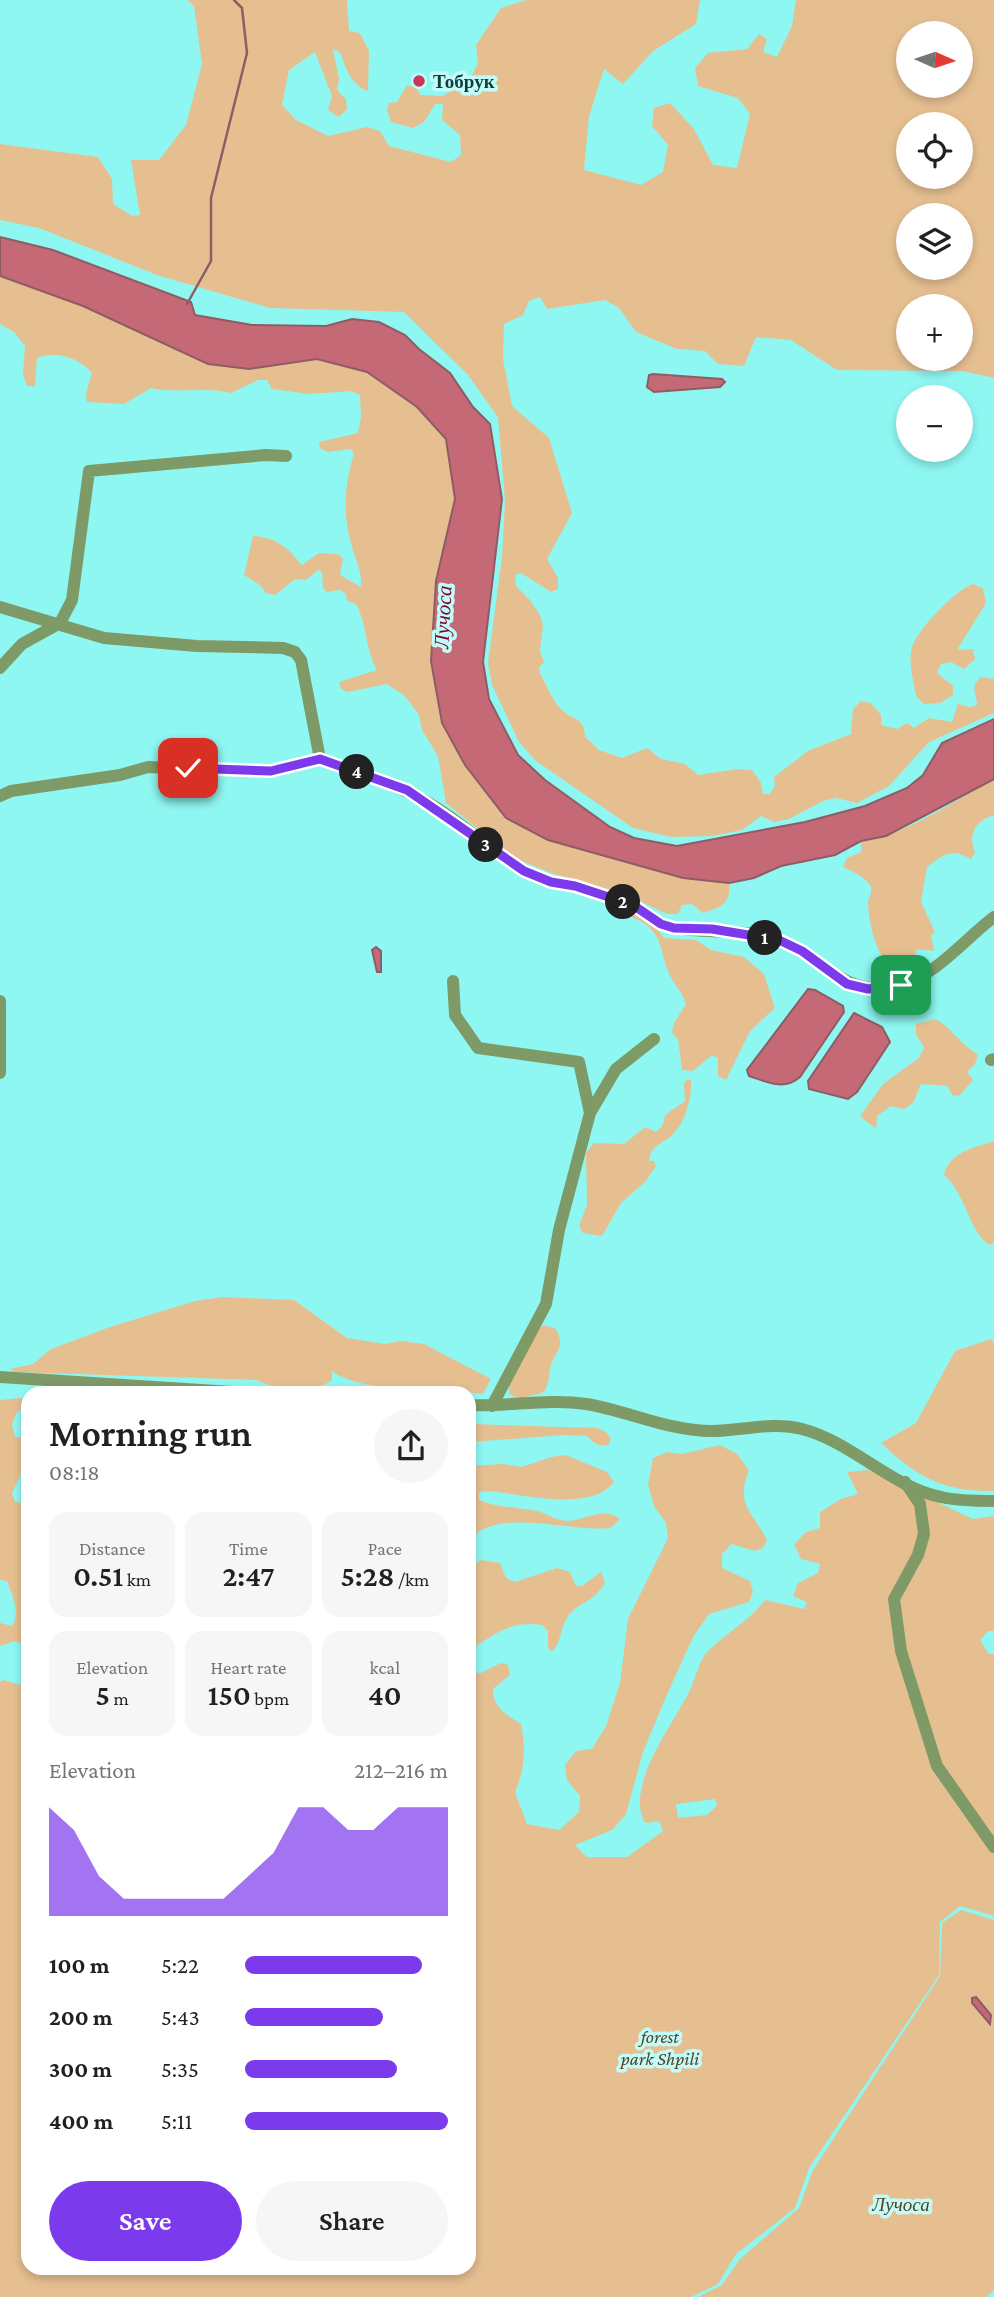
<!DOCTYPE html>
<meta charset="utf-8">
<style>
body{margin:0;font-family:"Crimson Pro",serif;background:#f6f6f6;color:#202124;height:100vh;display:flex;flex-direction:column;font-size:26px;white-space:nowrap}
*{box-sizing:border-box;margin:0}
p{font-size:23px;color:#757577}
.icon{flex:none;width:38px;height:38px;fill:none;stroke:currentColor;stroke-width:2;stroke-linecap:round;stroke-linejoin:round}
.map{position:relative;flex:1;overflow:hidden}
.side{position:absolute;left:21px;top:1386px;width:455px;height:889px;display:flex;flex-direction:column;background:#fff;border-radius:21px;box-shadow:0 4px 10px #0003}
.side>*{flex:none}
.needle{width:46px;rotate:93deg}
.controls{position:absolute;left:896px;top:21px;display:grid;gap:14px}
.controls a{display:grid;place-items:center;width:77px;height:77px;border-radius:50%;background:#fff;box-shadow:0 4px 10px #0003;font-size:35px}
.pin{position:absolute;display:grid;place-items:center;width:60px;height:60px;color:#fff;margin:-30px;border-radius:14px;box-shadow:0 4px 10px #0006}
.km{position:absolute;width:35px;height:35px;margin:-18px;border-radius:50%;background:#222;color:#fff;font-size:19px;line-height:35px;text-align:center}
.round{display:grid;place-items:center;flex:none;width:74px;height:74px;border-radius:37px;background:#f6f6f6}
.headline{display:flex;align-items:center;justify-content:space-between;height:119px;padding:0 28px}
h1{font-size:38px;font-weight:600;line-height:52px}
.metrics{display:grid;grid-template-columns:repeat(3,1fr);gap:10px;height:119px;padding:7px 28px}
.metrics div{display:grid;align-content:center;border-radius:18px;background:#f6f6f6;text-align:center}
.metrics b{font-size:30px;font-weight:600}
.metrics small{font-size:19px;font-weight:400}
.metrics p{font-size:19px}
.chart{height:196px;padding:14px 28px}
.chart p{display:flex;justify-content:space-between}
.chart svg{width:100%;height:126px;margin-top:7px;fill:#7c3aed;opacity:.7}
.cta{display:flex;gap:14px;margin-top:auto;padding:14px 28px}
.cta a{flex:1;height:80px;border-radius:42px;background:#7c3aed;color:#fff;font-size:28px;font-weight:600;line-height:80px;text-align:center}
.cta a+a{background:#f6f6f6;color:#202124}
ul{padding:0 28px;list-style:none;font-size:23px}
li{display:grid;grid-template-columns:112px 84px 1fr;align-items:center;height:52px}
li i{height:18px;border-radius:9px;background:#7c3aed}
.map>svg:first-child{display:block}
.green{fill:#e6bf91;fill-rule:evenodd}
.water{fill:#c56976;stroke:#8e5c64;stroke-width:2}
.lines{fill:none;stroke-linecap:round;stroke-linejoin:round}
.stream{stroke:#8e5c64;stroke-width:2.5}
.minor{stroke:#7e9a67;stroke-width:12}
.route-casing{stroke:#fff;stroke-width:14}
.route{stroke:#7c3aed;stroke-width:9}
.poi-dot{fill:#c73758;stroke:#c2fcf9;stroke-width:2.5}
.labels{text-anchor:middle;dominant-baseline:central;stroke-width:7;stroke-linejoin:round;paint-order:stroke}
.poi-label{font-size:19px;font-weight:bold;fill:#0e3d3b;stroke:#c2fcf9;text-anchor:start}
.park-label{font-size:19px;font-style:italic;fill:#594020;stroke:#c2fcf9}
.water-label{font-size:21px;font-style:italic;fill:#7d072d;stroke:#c2fcf9}
</style>
<div class="map">
<svg width="994" height="2297" viewBox="0 0 994 2297">
<rect width="100%" height="100%" fill="#8ff7f2"/>
<path class="green" d="M187 0H347L349 31 360 33 369 51 368 91C351 85 346 69 340 52L333 49 339 79 337 90 346 99 347 109 339 117 328 110 332 96 315 52 289 70 282 105 296 120 328 136 367 127 380 131 389 146 451 162 461 155 460 135 442 120 443 104H435L424 122 413 128 391 122 387 109 389 103 397 102 407 85 416 88 421 95 443 96 470 79 478 63 476 45 501 8 526 0H700L696 24 653 51 623 84 604 69 589 116 584 170 641 185 663 172 668 145 652 126 654 108 670 103 694 129 713 165 737 168 750 114 738 98 698 86 695 68 708 53 747 49 759 34 767 39 763 52 777 57 792 26 796 0H994V378L963 371 837 370 791 340 756 337 744 366 718 364 705 351 677 349 636 332 619 308 605 300 547 309 540 297 529 301 523 315 504 324 503 359 512 406 549 438 572 513 547 559 558 578V589L551 592 521 573 515 575 516 586 530 600 540 615 543 625 540 651 544 662 539 668 540 673C546 684 552 700 561 709 572 721 585 716 585 737L599 750 622 758 647 748 661 759 685 764 698 775 738 769 752 770 761 783 763 794H770L775 786 774 777 808 751 851 734 853 709 861 701 871 703 881 715V725L897 729 907 723 914 728 929 718 952 722 958 704 970 707 977 705C977 692 969 687 981 677L994 679V713L929 742 889 786 857 803 836 798 823 801 789 819 774 822 761 816 742 830 712 836 671 837 633 828 536 761 519 742 492 685 488 663 502 557 505 501 498 417 468 375 404 312 270 308 157 275 39 228 0 220V144L98 157 112 179 113 204 132 216 140 215 131 160H159L186 125 202 64 194 6ZM908 33H961V86H908ZM908 124H961V177H908ZM908 215H961V268H908ZM908 306H961V359H908Z
M0 276 83 306 208 364 249 369 317 359 367 372 417 407 446 439 455 500 436 581 548 840 683 878 729 883C731 904 722 907 703 913L692 904 682 905 678 914H667L627 895 551 873 512 857 446 803 438 756 422 730 419 715 405 696 387 684 348 692 341 689 339 682 377 670C365 648 367 624 356 604L347 601 346 594 340 590 327 592 323 588 322 572 318 570 306 580 295 579 275 595 266 593 260 585 244 575 253 536C276 537 288 548 302 565L319 553 337 554 343 558 340 575 361 587C362 571 357 564 353 550 342 514 344 488 354 453L351 449 328 452 320 448 319 442 358 433 361 417 360 395 351 391 309 394 272 389 267 380H258L231 393C204 386 178 394 151 388L124 404 87 402 86 393 92 373C77 357 58 351 37 358L35 386H27L23 374 25 346 14 332 0 324Z
M973 584 983 588 986 603 957 650 973 649 975 659 964 669 951 662 941 664 937 673 953 686V695L940 703 924 704C915 698 914 689 913 680 911 669 909 658 912 647 918 629 955 590 973 584Z
M994 779V815C974 822 968 834 975 853L971 859C951 848 944 854 927 867L921 902 935 932 931 935 934 951 917 949 912 968C880 979 870 930 868 906 867 898 874 892 870 885 865 877 851 871 843 867L847 858 861 852V841C907 835 953 801 994 779Z
M603 901C626 902 651 919 664 938L696 940 711 950 744 957 764 974 775 1008 750 1031 726 1080 718 1076V1058L712 1055 693 1071 682 1070 678 1039 672 1033 674 1023 686 1004C681 989 672 983 668 971 661 954 663 941 649 927 638 915 608 914 603 901Z
M935 1019C952 1027 960 1045 978 1054L975 1064 967 1072 973 1080 960 1095 953 1096 947 1086 921 1084 913 1103 904 1109 891 1106 877 1116 876 1129 860 1116 883 1084 919 1058 924 1047 916 1035V1024Z
M687 1079 691 1080C692 1097 686 1121 674 1133 664 1144 651 1144 649 1161H654L656 1166 645 1182 621 1203 602 1236 583 1233 579 1226 587 1205 586 1153 594 1143 624 1144 645 1127 656 1132 663 1125 665 1115 685 1101 684 1084Z
M994 1141V1242L990 1245C971 1236 965 1192 944 1175 949 1152 974 1148 994 1141Z
M222 1297 294 1300 347 1338 385 1344 400 1341 424 1344 491 1379 483 1394C443 1388 362 1394 332 1371V1380C314 1394 276 1389 256 1380L15 1372 10 1369 33 1364 51 1349 110 1327 195 1301Z
M544 1325 556 1329C565 1347 557 1349 551 1365 548 1375 550 1382 544 1392L520 1399 509 1394V1384L537 1330Z
M991 1339 994 1343V1491C944 1492 917 1477 881 1443L916 1423 955 1351Z
M20 1398 28 1401V1406L17 1412 12 1424 15 1437H28V1459L12 1493 15 1502 24 1503 28 1508V1647L16 1641 0 1646V1623L12 1626C21 1612 12 1595 7 1581L0 1580V1400Z
M469 1424 597 1428 606 1432 611 1439 608 1445C598 1447 594 1443 587 1436L565 1435 469 1442Z
M720 1445 737 1454 749 1470C735 1505 752 1511 767 1540L763 1548 755 1551 731 1544 722 1554V1568L750 1581 753 1592 749 1602 709 1614 693 1637 665 1699 643 1752 626 1814 612 1830 575 1845 587 1857H627L663 1831 659 1821 645 1823C624 1786 674 1723 690 1690 696 1678 699 1659 709 1650 728 1632 749 1621 765 1600L804 1609 807 1602 793 1596 798 1583 818 1573 820 1564 801 1559 794 1544 806 1532 820 1528V1512L841 1499 858 1494 847 1472 868 1470 973 1519 994 1516V1631H988L980 1640 989 1654H994V1916L960 1906 940 1922 939 1975 809 2168 795 2208 736 2254 718 2284 691 2297H0V1682L4 1680 28 1687V2268H469V1672L481 1673 501 1663 508 1665 510 1675 493 1689C493 1708 506 1714 521 1724 526 1749 525 1769 515 1792L527 1824 559 1830 579 1812 580 1796 567 1780 565 1765 576 1751 592 1749 606 1726 620 1683 628 1619 668 1538 666 1523 654 1506 648 1484 653 1458 667 1452 682 1454ZM715 1799 717 1805 707 1815 678 1818 676 1804Z
M566 1455 607 1472 614 1482C591 1512 524 1495 490 1491L479 1492V1500C498 1508 517 1507 537 1511 548 1514 557 1521 568 1521 586 1520 603 1506 620 1519L611 1528C572 1533 492 1505 469 1542V1466L503 1464 522 1467 551 1457Z
M481 1560 500 1563 506 1578 515 1582 557 1568 570 1572 576 1586H582L601 1572 605 1583C592 1604 579 1601 568 1616 560 1628 562 1641 552 1652L548 1647V1631L542 1625C509 1620 495 1635 469 1650L473 1632 469 1622V1568Z
M961 1910 994 1920V2290L986 2297H698L722 2285 739 2260 799 2208 813 2170 940 1976 942 1923Z"/>
<path class="water" d="M0 237 53 250 191 302 195 315 252 325 326 326 352 319 379 322 405 335 419 349 450 373 473 407 490 424 502 499 483 662 489 699 518 755 545 780 610 827 634 838 677 846 805 822 865 806 907 788 923 775 942 743 994 719V779L886 836 861 841 835 855 781 866 754 878 729 883 683 878 548 840 506 818 465 765 442 723 431 661 436 581 455 499 446 439 417 407 367 372 317 359 249 369 208 364 83 306 0 276Z
M653 374 722 379 725 382 720 387 654 392 647 387 649 375Z
M376 947 381 951V972H377L372 950Z
M808 989 815 990 843 1006 844 1012 800 1077C784 1091 767 1082 749 1076L747 1070Z
M854 1013 882 1027 890 1042 857 1092 848 1099 809 1089 808 1081Z
M976 1997 991 2015 990 2024 972 2003V1998Z"/>
<g class="lines">
<path class="stream" d="M187 304 211 261V198L247 53 242 8 234 0"/>
<path class="minor" d="M0 607 104 638 197 646 283 648 295 652 301 660 320 759C361 774 401 785 437 808 475 832 505 865 548 881 556 884 566 884 574 886 593 890 612 897 630 904 645 909 655 923 671 927 705 935 748 927 782 941 826 960 845 1000 901 985 935 976 966 938 994 917
M0 668 22 644 60 623 72 600 89 471 266 455 286 456
M0 796 11 791 120 775 148 767 271 771 320 759
M453 981 455 1015 478 1048 579 1062 590 1113 616 1069 654 1039
M0 1001V1073
M991 1060 994 1059
M0 1377 247 1393
M469 1405C508 1407 548 1398 586 1404 629 1411 668 1431 712 1431 741 1431 772 1421 802 1429 852 1442 891 1487 941 1497 958 1501 977 1501 994 1501
M492 1406 546 1304 559 1230 590 1113
M905 1482 920 1504 924 1534 918 1555 894 1599 901 1651 937 1766 994 1847"/>
</g>
<g class="lines">
<g class="route-casing">
<path id="route" d="M188 768 271 771 320 759 407 790 524 871 551 882 575 886 633 905 661 924 674 928 712 929 779 940 802 951 847 984 868 989 901 985"/>
</g>
<use href="#route" class="route"/>
</g>
<circle class="poi-dot" cx="419" cy="81" r="7"/>
<g class="labels">
<g class="poi-label">
<text x="433" y="81">Тобрук</text>
</g>
<g class="park-label">
<text x="660" y="2036">forest<tspan x="660" dy="22">park Shpili</tspan></text>
<text x="901" y="2204">Лучоса</text>
</g>
<g class="water-label">
<text transform="translate(443 617) rotate(-87)">Лучоса</text>
</g>
</g>
</svg>
<div class="controls">
<a><svg class="needle" viewBox="-14 -14 28 28"><path d="M0-13l5 13h-10z" fill="#e53935"/><path d="M0 13l5-13h-10z" fill="#757577"/></svg></a>
<a><svg class="icon" aria-label="locate" viewBox="0 0 24 24"><circle cx="12" cy="12" r="6"/><path d="M12 2v4M12 18v4M2 12h4M18 12h4"/></svg></a>
<a><svg class="icon" aria-label="layers" viewBox="0 0 24 24"><path d="M12 4l9 5-9 5-9-5zM3 14l9 5 9-5"/></svg></a>
<a>+</a>
<a>−</a>
</div>
<div class="pin" style="left:901px;top:985px;background:#1e9e55"><svg class="icon" aria-label="arrive" viewBox="0 0 24 24"><path d="M6 21V4h12l-3 4 3 4H6"/></svg></div>
<div class="pin" style="left:188px;top:768px;background:#d93025"><svg class="icon" aria-label="check" viewBox="0 0 24 24"><path d="M5 12l5 5 9-10"/></svg></div>
<b class="km" style="left:765px;top:938px">1</b>
<b class="km" style="left:623px;top:902px">2</b>
<b class="km" style="left:486px;top:845px">3</b>
<b class="km" style="left:357px;top:772px">4</b>
<section class="side">
<div class="headline"><div><h1>Morning run</h1><p>08:18</p></div><a class="round"><svg class="icon" aria-label="share" viewBox="0 0 24 24"><path d="M12 15V3M7 8l5-5 5 5M5 13v7h14v-7"/></svg></a></div>
<div class="metrics">
<div><p>Distance</p><b>0.51<small> km</small></b></div>
<div><p>Time</p><b>2:47</b></div>
<div><p>Pace</p><b>5:28<small> /km</small></b></div>
</div>
<div class="metrics">
<div><p>Elevation</p><b>5<small> m</small></b></div>
<div><p>Heart rate</p><b>150<small> bpm</small></b></div>
<div><p>kcal</p><b>40</b></div>
</div>
<div class="chart"><p><span>Elevation</span>212–216 m</p>
<svg viewBox="0 0 160 44" preserveAspectRatio="none"><path d="M0 44V6L10 14L20 30L30 38L40 38L50 38L60 38L70 38L80 30L90 22L100 6L110 6L120 14L130 14L140 6L150 6L160 6V44z"/></svg>
</div>
<ul>
<li><b>100 m</b>5:22<i style="width:87%"></i></li>
<li><b>200 m</b>5:43<i style="width:68%"></i></li>
<li><b>300 m</b>5:35<i style="width:75%"></i></li>
<li><b>400 m</b>5:11<i style="width:100%"></i></li>
</ul>
<div class="cta"><a>Save</a><a>Share</a></div>
</section>
</div>
